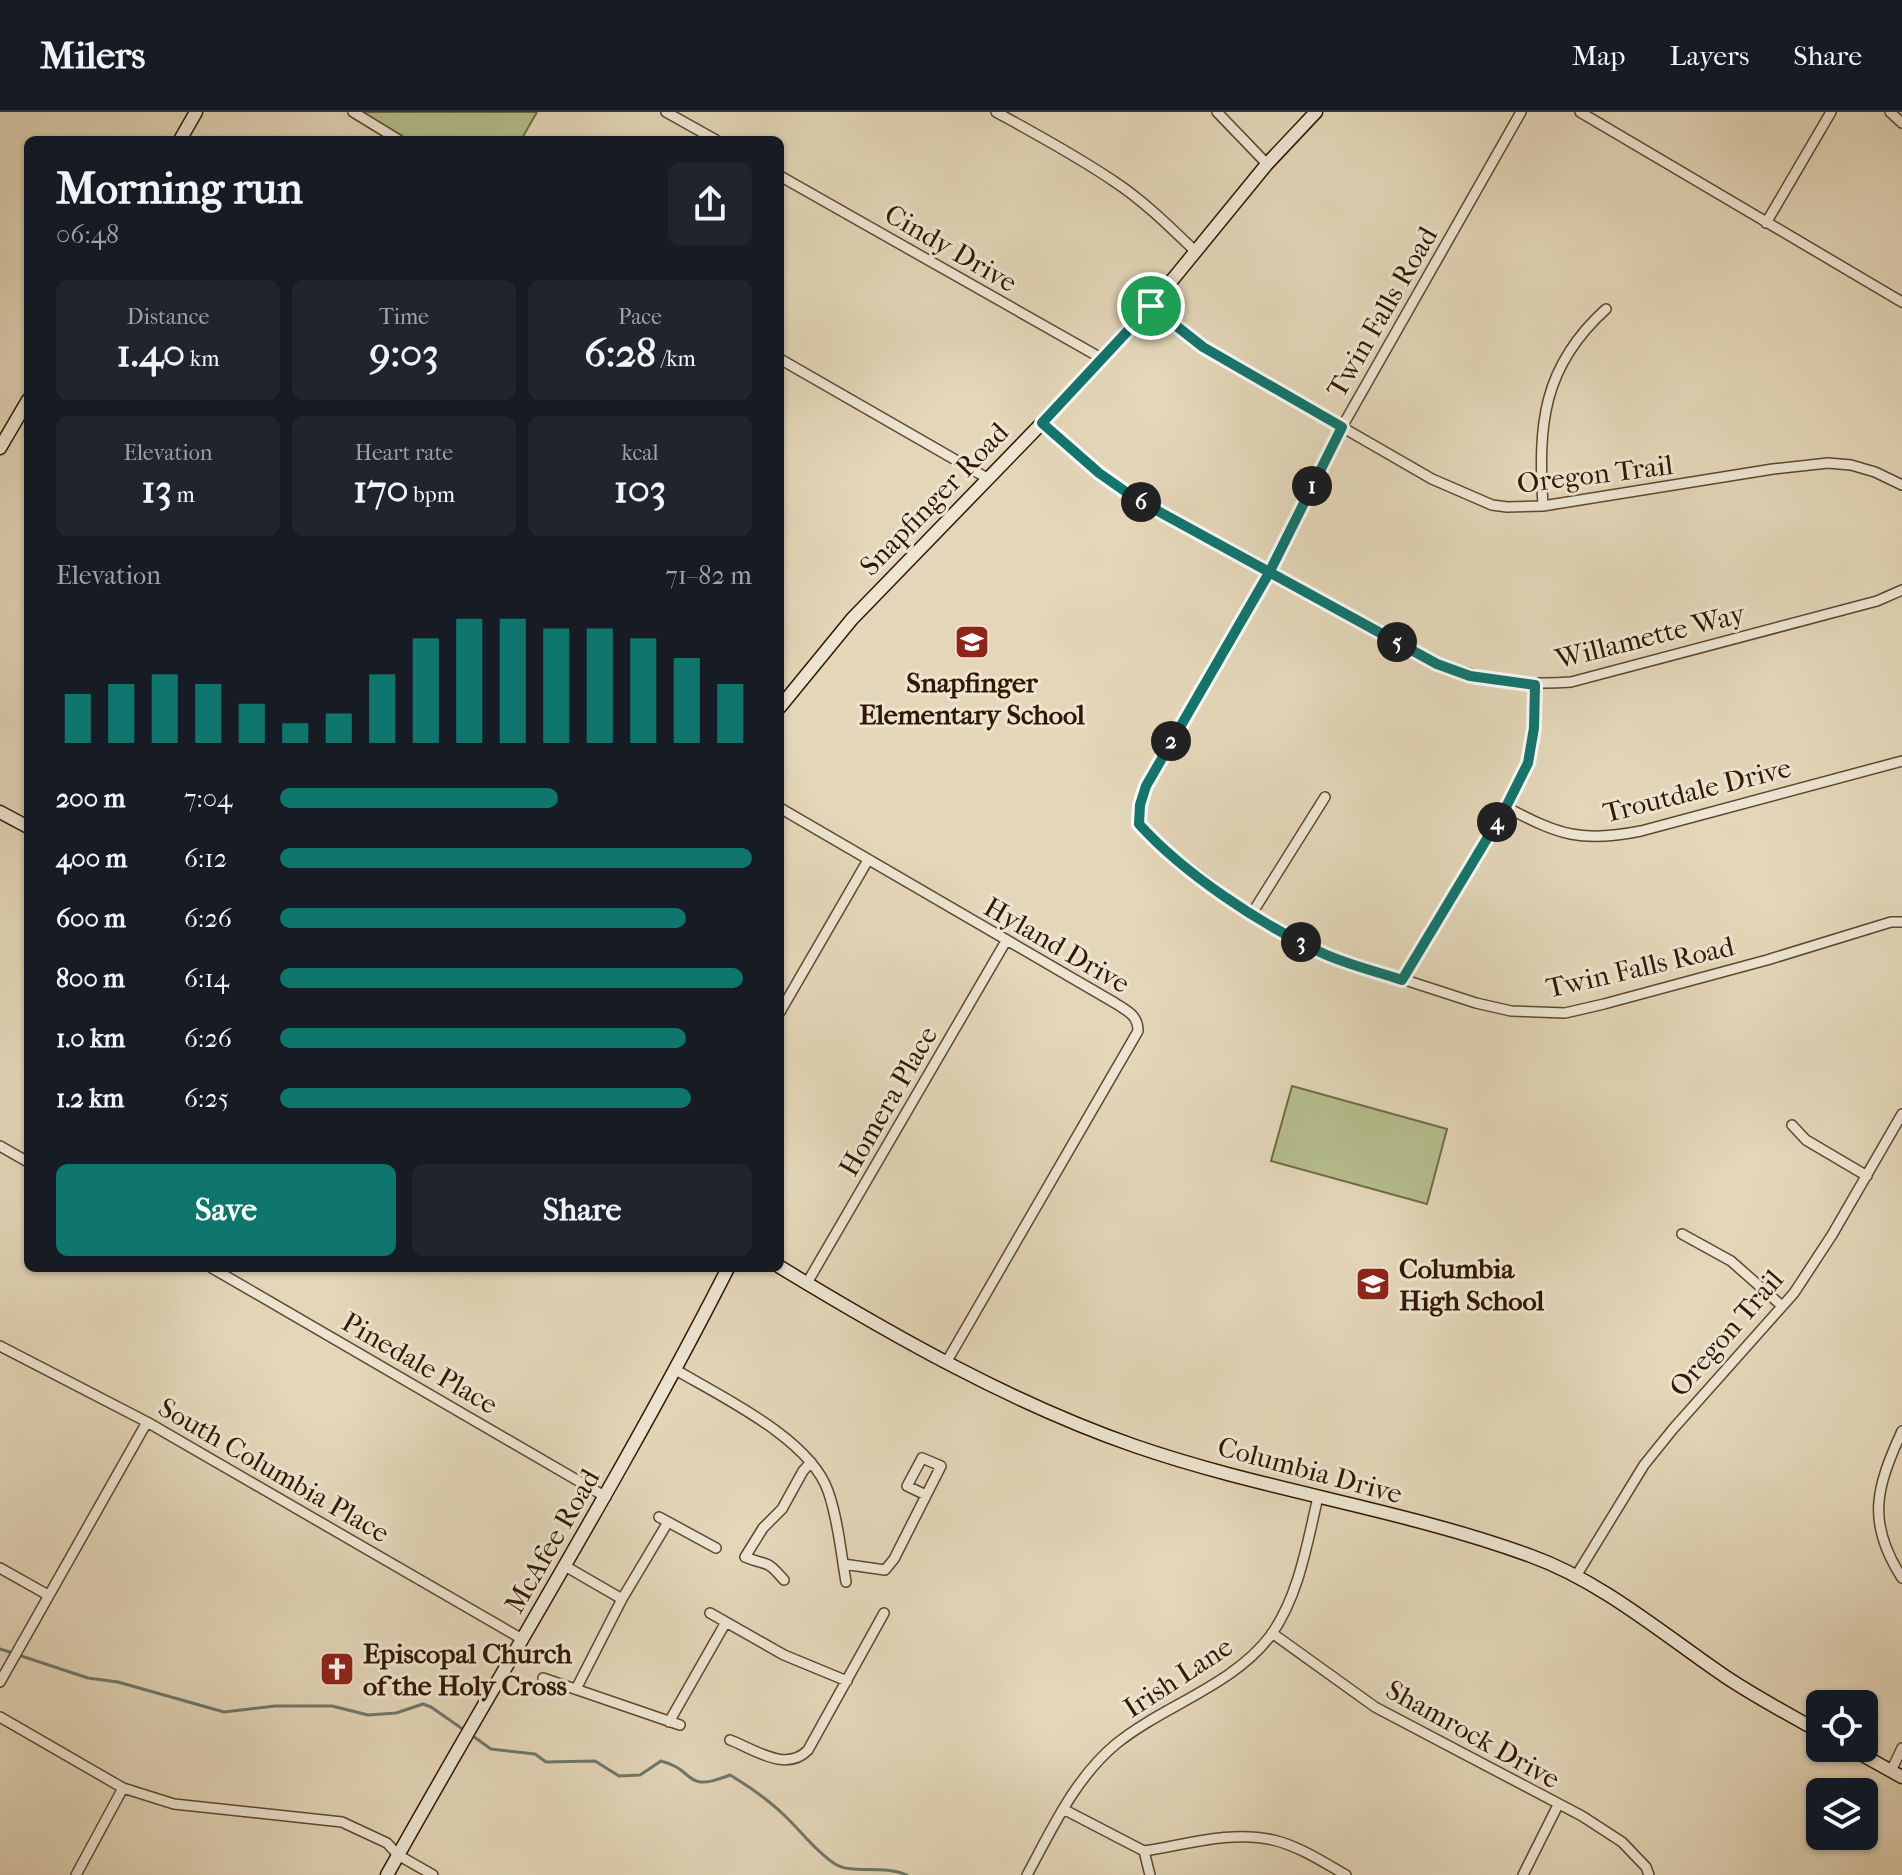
<!DOCTYPE html>
<meta charset="utf-8">
<style>
body{margin:0;font-family:"IM FELL French Canon",serif;background:#20242c;color:#f1f3f6;height:100vh;display:flex;flex-direction:column;font-size:30px;white-space:nowrap}
*{box-sizing:border-box;margin:0}
p{font-size:26px;color:#9ea1a6}
.icon{flex:none;width:44px;height:44px;fill:none;stroke:currentColor;stroke-width:2;stroke-linecap:round;stroke-linejoin:round}
.map{position:relative;flex:1;overflow:hidden}
.panel{position:absolute;left:24px;top:24px;width:760px;height:1136px;display:flex;flex-direction:column;background:#171b24;border-radius:12px;box-shadow:0 2px 6px #0004}
.panel>*{flex:none}
.fabs{position:absolute;left:1806px;top:1578px;display:grid;gap:16px}
.fabs a{display:grid;place-items:center;width:72px;height:72px;border-radius:12px;background:#171b24;box-shadow:0 2px 6px #0004;font-size:40px}
.pin{position:absolute;display:grid;place-items:center;width:68px;height:68px;color:#fff;margin:-34px;border:4px solid #fff;border-radius:50%;box-shadow:0 2px 8px #0007}
.km{position:absolute;width:40px;height:40px;margin:-20px;border-radius:50%;background:#222;color:#fff;font-size:22px;line-height:40px;text-align:center}
.round{display:grid;place-items:center;flex:none;width:84px;height:84px;border-radius:12px;background:#20242c}
.head{display:flex;align-items:center;justify-content:space-between;height:136px;padding:0 32px}
h1{font-size:44px;font-weight:700;line-height:60px}
.metrics{display:grid;grid-template-columns:repeat(3,1fr);gap:12px;height:136px;padding:8px 32px}
.metrics div{display:grid;align-content:center;border-radius:12px;background:#20242c;text-align:center}
.metrics b{font-size:40px;font-weight:700}
.metrics small{font-size:22px;font-weight:400}
.metrics p{font-size:22px}
.chart{height:224px;padding:16px 32px}
.chart p{display:flex;justify-content:space-between}
.chart svg{width:100%;height:144px;margin-top:8px;stroke:#0f766e;stroke-width:6}
.cta{display:flex;gap:16px;margin-top:auto;padding:16px 32px}
.cta a{flex:1;height:92px;border-radius:12px;background:#0f766e;color:#fff;font-size:32px;font-weight:700;line-height:92px;text-align:center}
.cta a+a{background:#20242c;color:#f1f3f6}
ul{padding:0 32px;list-style:none;font-size:26px}
li{display:grid;grid-template-columns:128px 96px 1fr;align-items:center;height:60px}
li i{height:20px;border-radius:10px;background:#0f766e}
header{display:flex;align-items:center;gap:48px;box-sizing:border-box;height:112px;padding:0 40px;background:#171b24;border-bottom:2px solid #363941}
header strong{font-size:38px}
nav{display:flex;gap:44px;margin-inline-start:auto;font-size:28px}
.map>svg:first-child{display:block}
.green{fill:#b5be8e;stroke:#736b47;stroke-width:2}
.lines{fill:none;stroke-linecap:round;stroke-linejoin:round}
.stream{stroke:#6e786c;stroke-width:3}
.street-casing{stroke:#5e482e;stroke-width:12}
.secondary-casing{stroke:#311800;stroke-width:15}
.street{stroke:#ede5d2;stroke-width:9}
.secondary{stroke:#ede5d2;stroke-width:12}
.route-casing{stroke:#fff;stroke-width:16}
.route{stroke:#0f766e;stroke-width:10}
.labels{text-anchor:middle;dominant-baseline:central;stroke-width:6;stroke-linejoin:round;paint-order:stroke}
.street-label{font-size:28px;fill:#311800;stroke:#ede5d2}
.poi-label{font-size:28px;font-weight:bold;fill:#311800;stroke:#ede5d2;text-anchor:start}
</style>
<header>
<strong>Milers</strong>
<nav><a>Map</a><a>Layers</a><a>Share</a></nav>
</header>
<div class="map">
<svg width="1902" height="1763" viewBox="0 0 1902 1763">
<rect width="100%" height="100%" fill="#e4d7b9"/>
<filter id="stains"><feTurbulence type="fractalNoise" baseFrequency=".0025" numOctaves="4"/><feColorMatrix values="0 0 0 0 .2 0 0 0 0 .09 0 0 0 0 .02 0 0 0 .5 -.17"/></filter>
<radialGradient id="worn" r=".72"><stop offset=".6" stop-color="#630" stop-opacity="0"/><stop offset="1" stop-color="#630" stop-opacity=".3"/></radialGradient>
<path class="green" d="M354 0H537L521 28H386L389 23Z
M1292 974 1447 1017 1427 1092 1271 1049Z"/>
<g class="lines">
<path class="stream" d="M0 1537 88 1566 118 1570 224 1600 275 1594H332L368 1603 396 1601 423 1592 431 1595 464 1618
M470 1622 491 1637 535 1642 546 1650 595 1649 619 1664 640 1663 661 1649C697 1658 683 1682 730 1663 750 1675 769 1688 785 1704 802 1720 815 1739 835 1752 853 1763 882 1752 907 1763"/>
<g class="street-casing">
<path id="street" d="M353 0 399 28
M666 0 716 28
M996 0C1036 22 1077 44 1115 70 1145 90 1170 115 1196 140
M1217 0 1267 52
M1521 0 1342 315 1269 461 1146 674 1140 693 1139 712 1164 737 1251 803 1322 841 1476 891 1511 899 1565 901 1604 892 1767 848 1891 810H1902
M1580 0 1902 190
M1890 0 1902 11
M780 64 1101 246
M1766 111 1831 0
M1151 194 1203 235 1432 367 1492 393 1507 395 1543 394 1773 357 1828 351 1851 353 1875 360 1902 373
M780 247 987 366
M1042 311 1099 361 1136 387 1437 552C1482 568 1524 574 1571 570L1877 489 1902 478
M1543 394C1538 313 1542 255 1606 197
M1506 695C1559 723 1581 731 1641 719L1902 649
M780 696 1115 891C1127 899 1138 903 1138 919L947 1249
M1251 803 1325 685
M1402 868 1506 695 1528 651 1534 616 1535 573
M780 900 868 748
M1792 1013 1806 1028 1867 1064
M0 1034 28 1050
M1682 1122 1731 1149 1782 1194
M212 1156 606 1385
M807 1171 1006 829
M0 1234 147 1310 522 1527
M676 1258C722 1285 810 1327 828 1379 838 1407 841 1441 846 1470
M1902 1319C1876 1376 1866 1410 1902 1466
M659 1405 716 1436
M843 1452 885 1458 894 1447 941 1354 922 1346 907 1374 926 1383
M565 1454 622 1487
M0 1456 48 1483
M1576 1464 1644 1353 1673 1317 1794 1181 1832 1123 1902 1002
M784 1468C765 1446 769 1455 745 1445L763 1416 782 1397 803 1359 811 1350
M710 1501 784 1543 847 1569
M1272 1521 1375 1595 1582 1704 1622 1730 1646 1755 1649 1763
M543 1566 680 1613
M0 1570 147 1310
M576 1577 622 1487 668 1410
M0 1605 123 1676 174 1692 342 1710 387 1731 398 1743 433 1763
M669 1610 726 1510
M730 1628C754 1637 786 1661 808 1638L884 1501
M1891 1659 1902 1636
M1063 1697 1144 1739 1150 1763
M1144 1739C1185 1733 1231 1718 1273 1728 1299 1734 1323 1750 1346 1763
M76 1763 123 1676
M1027 1763C1052 1717 1075 1666 1116 1632 1164 1593 1233 1574 1271 1523 1299 1483 1307 1432 1318 1385
M1523 1763 1558 1693"/>
</g>
<g class="secondary-casing">
<path id="secondary" d="M180 28 196 0
M0 336 28 288
M780 595 852 507 1042 311 1151 194 1267 52 1316 0
M0 700 28 715
M780 1155C892 1223 1011 1291 1135 1334 1265 1379 1403 1397 1531 1444 1603 1470 1664 1523 1726 1565 1756 1585 1788 1602 1820 1620
M1850 1636 1902 1665
M387 1763C500 1560 623 1363 728 1156"/>
</g>
<use href="#street" class="street"/>
<use href="#secondary" class="secondary"/>
</g>
<g class="lines">
<g class="route-casing">
<path id="route" d="M1151 194 1203 235 1342 315 1269 461 1146 674 1140 693 1139 712C1183 761 1260 812 1320 840 1345 852 1375 859 1402 868L1506 695 1528 651 1534 616 1535 573 1470 564 1437 552 1136 387 1099 361 1042 311 1151 194"/>
</g>
<use href="#route" class="route"/>
</g>
<defs>
<g id="school-square" transform="scale(1.8)"><rect x="-9" y="-9" width="18" height="18" rx="4" fill="#8f2418" stroke="#ede5d2"/><path d="M0-5L7-2L0 1L-7-2ZM-4 1L0 2.5L4 1V4Q0 6-4 4Z" fill="#fff"/></g>
<g id="church-square" transform="scale(1.8)"><rect x="-9" y="-9" width="18" height="18" rx="4" fill="#8f2418" stroke="#ede5d2"/><path d="M-1.2-6h2.4v3.5h3.3v2.4h-3.3V6h-2.4V-.1h-3.3v-2.4h3.3Z" fill="#fff"/></g>
</defs>
<g fill-rule="evenodd">
<use href="#school-square" x="972" y="530"/>
<use href="#school-square" x="1373" y="1172"/>
<use href="#church-square" x="337" y="1557"/>
</g>
<g class="labels">
<g class="street-label">
<text transform="translate(951 136) rotate(30)">Cindy Drive</text>
<text transform="translate(1382 200) rotate(-60)">Twin Falls Road</text>
<text transform="translate(1595 362) rotate(-7)">Oregon Trail</text>
<text transform="translate(934 387) rotate(-46)">Snapfinger Road</text>
<text transform="translate(1650 524) rotate(-14)">Willamette Way</text>
<text transform="translate(1697 678) rotate(-14)">Troutdale Drive</text>
<text transform="translate(1057 833) rotate(30)">Hyland Drive</text>
<text transform="translate(1640 855) rotate(-13)">Twin Falls Road</text>
<text transform="translate(888 989) rotate(-60)">Homera Place</text>
<text transform="translate(1726 1221) rotate(-49)">Oregon Trail</text>
<text transform="translate(420 1251) rotate(30)">Pinedale Place</text>
<text transform="translate(274 1358) rotate(30)">South Columbia Place</text>
<text transform="translate(1310 1358) rotate(15)">Columbia Drive</text>
<text transform="translate(552 1429) rotate(-60)">McAfee Road</text>
<text transform="translate(1178 1565) rotate(-33)">Irish Lane</text>
<text transform="translate(1473 1622) rotate(29)">Shamrock Drive</text>
</g>
<g class="poi-label">
<text x="972" y="570" text-anchor="middle">Snapfinger<tspan x="972" dy="32">Elementary School</tspan></text>
<text x="1399" y="1156">Columbia<tspan x="1399" dy="32">High School</tspan></text>
<text x="363" y="1541">Episcopal Church<tspan x="363" dy="32">of the Holy Cross</tspan></text>
</g>
</g>
<rect width="100%" height="100%" filter="url(#stains)"/>
<rect width="100%" height="100%" fill="url(#worn)"/>
</svg>
<div class="fabs">
<a><svg class="icon" aria-label="locate" viewBox="0 0 24 24"><circle cx="12" cy="12" r="6"/><path d="M12 2v4M12 18v4M2 12h4M18 12h4"/></svg></a>
<a><svg class="icon" aria-label="layers" viewBox="0 0 24 24"><path d="M12 4l9 5-9 5-9-5zM3 14l9 5 9-5"/></svg></a>
</div>
<div class="pin" style="left:1151px;top:194px;background:#1e9e55"><svg class="icon" aria-label="arrive" viewBox="0 0 24 24"><path d="M6 21V4h12l-3 4 3 4H6"/></svg></div>
<b class="km" style="left:1312px;top:374px">1</b>
<b class="km" style="left:1171px;top:629px">2</b>
<b class="km" style="left:1301px;top:830px">3</b>
<b class="km" style="left:1497px;top:710px">4</b>
<b class="km" style="left:1397px;top:530px">5</b>
<b class="km" style="left:1141px;top:390px">6</b>
<section class="panel">
<div class="head"><div><h1>Morning run</h1><p>06:48</p></div><a class="round"><svg class="icon" aria-label="share" viewBox="0 0 24 24"><path d="M12 15V3M7 8l5-5 5 5M5 13v7h14v-7"/></svg></a></div>
<div class="metrics">
<div><p>Distance</p><b>1.40<small> km</small></b></div>
<div><p>Time</p><b>9:03</b></div>
<div><p>Pace</p><b>6:28<small> /km</small></b></div>
</div>
<div class="metrics">
<div><p>Elevation</p><b>13<small> m</small></b></div>
<div><p>Heart rate</p><b>170<small> bpm</small></b></div>
<div><p>kcal</p><b>103</b></div>
</div>
<div class="chart"><p><span>Elevation</span>71–82 m</p>
<svg viewBox="0 0 160 44" preserveAspectRatio="none"><path d="M5 44V29M15 44V26M25 44V23M35 44V26M45 44V32M55 44V38M65 44V35M75 44V23M85 44V12M95 44V6M105 44V6M115 44V9M125 44V9M135 44V12M145 44V18M155 44V26"/></svg>
</div>
<ul>
<li><b>200 m</b>7:04<i style="width:59%"></i></li>
<li><b>400 m</b>6:12<i style="width:100%"></i></li>
<li><b>600 m</b>6:26<i style="width:86%"></i></li>
<li><b>800 m</b>6:14<i style="width:98%"></i></li>
<li><b>1.0 km</b>6:26<i style="width:86%"></i></li>
<li><b>1.2 km</b>6:25<i style="width:87%"></i></li>
</ul>
<div class="cta"><a>Save</a><a>Share</a></div>
</section>
</div>
